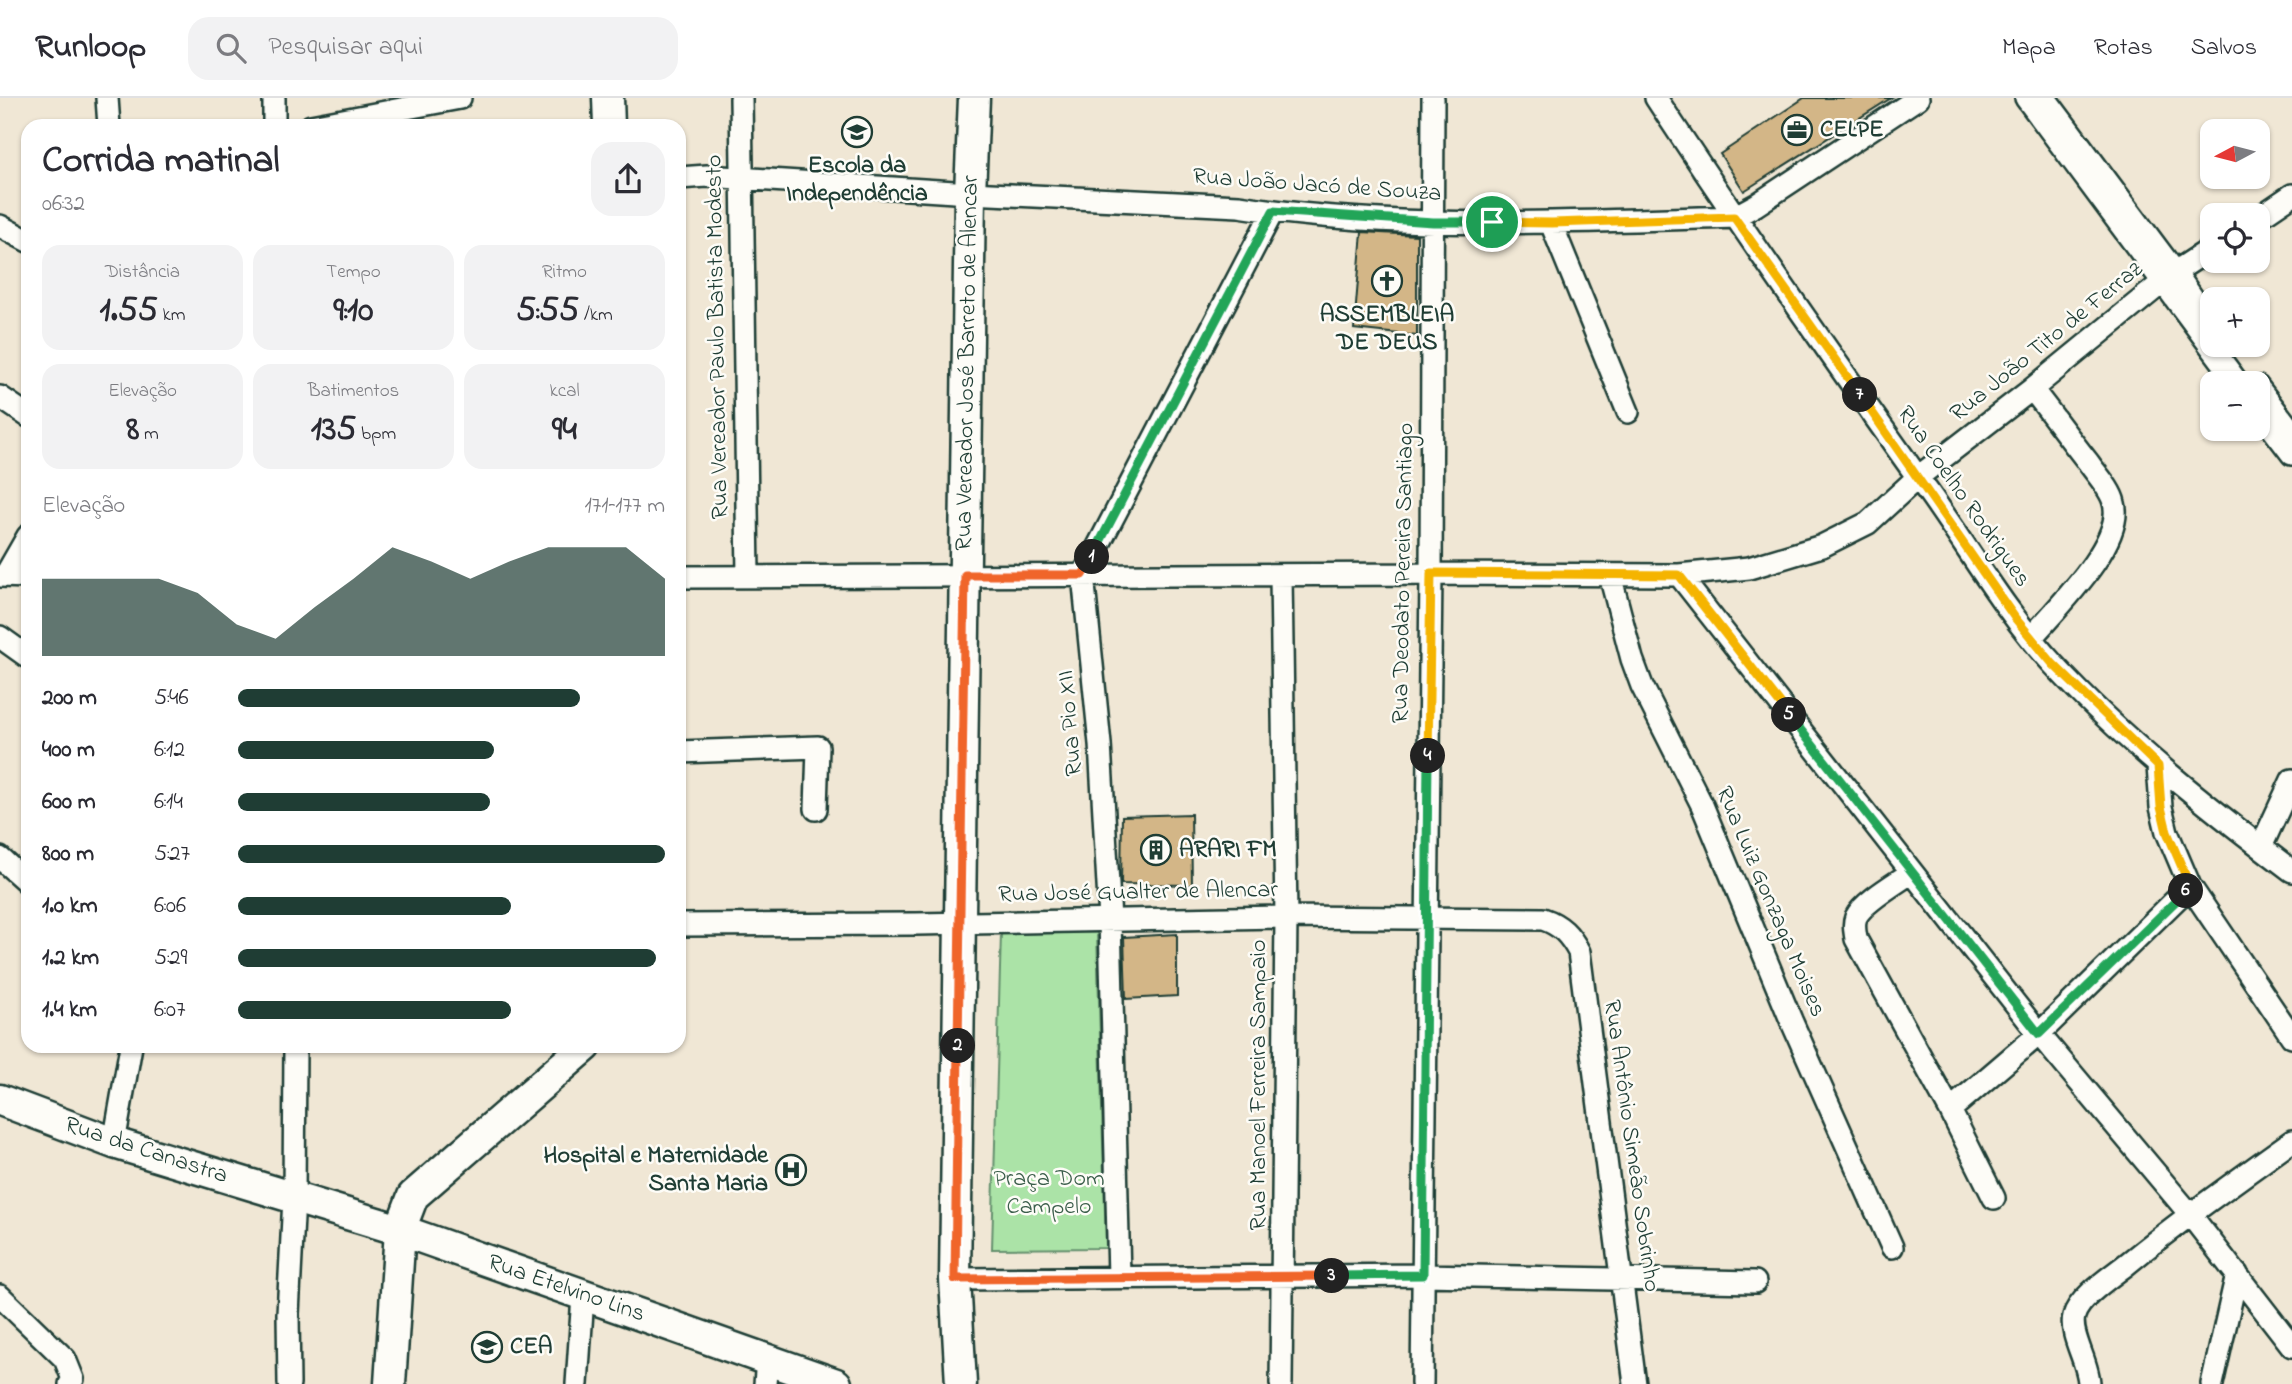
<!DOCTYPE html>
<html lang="pt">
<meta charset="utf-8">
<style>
body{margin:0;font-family:"Indie Flower",sans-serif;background:#f2f2f3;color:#2b2b33;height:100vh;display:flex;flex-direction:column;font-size:26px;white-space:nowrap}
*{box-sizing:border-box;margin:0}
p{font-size:23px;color:#7c7c81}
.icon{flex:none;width:38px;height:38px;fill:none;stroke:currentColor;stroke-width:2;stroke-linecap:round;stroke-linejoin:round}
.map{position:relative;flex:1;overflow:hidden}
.side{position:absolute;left:21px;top:21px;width:665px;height:934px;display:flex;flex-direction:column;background:#fff;border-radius:21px;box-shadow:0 2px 5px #0004}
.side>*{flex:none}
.needle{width:46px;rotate:263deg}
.fabs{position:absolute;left:2200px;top:21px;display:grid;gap:14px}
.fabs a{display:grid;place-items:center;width:70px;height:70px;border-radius:14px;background:#fff;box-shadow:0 2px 5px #0004;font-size:35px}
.pin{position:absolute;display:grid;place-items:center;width:60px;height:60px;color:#fff;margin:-30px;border:4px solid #fff;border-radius:50%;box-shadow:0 2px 7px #0007}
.km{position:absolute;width:35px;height:35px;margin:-18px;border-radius:50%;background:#222;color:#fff;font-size:19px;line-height:35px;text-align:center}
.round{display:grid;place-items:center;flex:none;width:74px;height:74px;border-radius:21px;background:#f2f2f3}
.overview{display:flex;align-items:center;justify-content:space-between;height:119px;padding:0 21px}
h1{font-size:38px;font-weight:800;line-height:52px}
.figures{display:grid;grid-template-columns:repeat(3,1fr);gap:10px;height:119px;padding:7px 21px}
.figures div{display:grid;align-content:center;border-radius:18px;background:#f2f2f3;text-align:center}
.figures b{font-size:35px;font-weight:800}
.figures small{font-size:19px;font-weight:400}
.figures p{font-size:19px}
.chart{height:196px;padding:14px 21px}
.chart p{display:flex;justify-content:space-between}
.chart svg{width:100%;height:126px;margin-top:7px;fill:#1f3d34;opacity:.7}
ul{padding:0 21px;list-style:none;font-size:23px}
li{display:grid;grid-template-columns:112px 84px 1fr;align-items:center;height:52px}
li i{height:18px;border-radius:9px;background:#1f3d34}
header{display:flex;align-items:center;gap:42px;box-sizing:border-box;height:98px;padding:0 35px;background:#fff;border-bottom:2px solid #e1e1e2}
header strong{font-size:33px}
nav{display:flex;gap:38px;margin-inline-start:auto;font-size:24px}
.search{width:490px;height:63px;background:#f2f2f3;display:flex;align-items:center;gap:18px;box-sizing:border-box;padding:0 24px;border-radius:21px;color:#7c7c81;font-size:26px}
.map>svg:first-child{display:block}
.green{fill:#abe3a7;stroke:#65906e;stroke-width:2}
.building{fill:#d3b687;stroke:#1f3d34;stroke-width:2}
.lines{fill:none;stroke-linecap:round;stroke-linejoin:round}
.street-casing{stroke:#1f3d34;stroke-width:26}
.secondary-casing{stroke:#1f3d34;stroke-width:35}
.street{stroke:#fdfcf7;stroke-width:21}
.secondary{stroke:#fdfcf7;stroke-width:30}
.split-1-casing{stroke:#fff;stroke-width:14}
.split-2-casing{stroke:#fff;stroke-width:14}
.split-3-casing{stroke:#fff;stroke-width:14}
.split-4-casing{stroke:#fff;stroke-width:14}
.split-5-casing{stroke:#fff;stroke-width:14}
.split-6-casing{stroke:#fff;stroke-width:14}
.split-7-casing{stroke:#fff;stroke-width:14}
.split-8-casing{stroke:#fff;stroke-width:14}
.split-1{stroke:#22a559;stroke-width:9}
.split-2{stroke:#f0652b;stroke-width:9}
.split-3{stroke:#f0652b;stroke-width:9}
.split-4{stroke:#22a559;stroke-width:9}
.split-5{stroke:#f5b400;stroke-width:9}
.split-6{stroke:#22a559;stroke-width:9}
.split-7{stroke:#f5b400;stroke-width:9}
.split-8{stroke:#f5b400;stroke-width:9}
.labels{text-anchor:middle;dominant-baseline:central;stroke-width:5;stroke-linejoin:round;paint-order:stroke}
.poi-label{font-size:24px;font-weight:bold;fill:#1f3d34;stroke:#fdfcf7;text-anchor:start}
.street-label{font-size:24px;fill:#1f3d34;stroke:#fdfcf7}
.park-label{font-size:24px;fill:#3b5e4b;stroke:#fdfcf7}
</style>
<header>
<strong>Runloop</strong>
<div class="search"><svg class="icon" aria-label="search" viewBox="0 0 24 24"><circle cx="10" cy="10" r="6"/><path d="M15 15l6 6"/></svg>Pesquisar aqui</div>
<nav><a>Mapa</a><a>Rotas</a><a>Salvos</a></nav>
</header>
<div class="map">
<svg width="2292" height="1286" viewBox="0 0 2292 1286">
<rect width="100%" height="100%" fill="#f0e7d5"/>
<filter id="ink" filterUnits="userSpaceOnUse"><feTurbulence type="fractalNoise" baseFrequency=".0143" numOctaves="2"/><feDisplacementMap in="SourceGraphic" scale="14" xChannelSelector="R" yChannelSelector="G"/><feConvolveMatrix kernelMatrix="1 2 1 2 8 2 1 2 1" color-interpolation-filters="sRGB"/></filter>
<g filter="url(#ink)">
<path class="green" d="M1097 834 1106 1150 992 1151 1001 835Z"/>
<path class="building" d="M1804 0H1891L1744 93 1720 56Z
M1362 134 1417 137V238L1354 231Z
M1191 716 1192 787 1121 786 1122 718Z
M1177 836V898L1126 901 1124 839Z"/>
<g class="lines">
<g class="street-casing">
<path id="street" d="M107 0 109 28
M274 0V28
M741 0 748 478
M1656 0C1743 133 1834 262 1926 391 1968 449 2004 513 2053 566 2125 644 2208 709 2292 773
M2026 0 2238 285
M2045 0 2175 174 2211 227
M311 28 460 0
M679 80 707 78 970 95 1239 108C1401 133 1570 124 1734 119L1756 107 1918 0
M2258 120 2292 97
M1551 125 1628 314
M0 128 28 143
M2258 289 2292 334
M0 299 28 318
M2269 326 2292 356
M1610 477 1632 561 1642 588 1702 707 1791 922 1892 1149
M1679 477 2039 936 2189 1115 2292 1248
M0 478 28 479
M5 478 28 438
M1281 478 1286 819 1281 1286
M679 479 1431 476 1679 477 1749 470 1822 448 1868 425 1918 379 2032 291 2175 174 2212 150
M0 539 28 559
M2031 540C2056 511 2125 444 2114 405 2111 391 2096 376 2088 364 2069 340 2051 315 2032 291
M679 654 818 649 816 711
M2158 668 2161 709 2167 734 2190 788 2292 939
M2261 749 2292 682
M0 760 28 785
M1912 774C1898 784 1863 804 1856 819 1853 827 1855 833 1856 841L1950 1012 1994 1100
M679 827 916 826 1286 819 1543 821C1561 827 1570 837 1579 854L1635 1286
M1950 1012 2039 936 2190 788
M114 1045 131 948
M1119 1179 1110 822 1100 646 1083 477 1273 113
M955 1181 1423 1177 1755 1184
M0 1198 65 1261 73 1281 70 1286
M289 1286 288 1216 294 1100 295 948
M577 1286 583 1198
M765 1286 767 1261
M1422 1286 1431 476 1433 0
M2089 1286C2089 1265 2069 1237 2074 1218 2079 1199 2112 1178 2127 1166 2181 1122 2236 1083 2292 1043
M2212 1286 2237 1176"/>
</g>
<g class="secondary-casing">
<path id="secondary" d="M608 0 609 28
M0 1002 114 1045 400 1132 836 1286
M390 1286 400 1132 413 1098 586 948
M961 1286 955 1181 970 95 974 0"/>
</g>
<use href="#street" class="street"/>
<use href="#secondary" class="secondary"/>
</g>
</g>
<g class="lines" filter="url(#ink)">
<g class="split-1-casing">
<path id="split-1" d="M1092 459 1273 113 1433 124H1492"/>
</g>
<g class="split-2-casing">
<path id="split-2" d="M958 948 965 477H1083L1092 459"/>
</g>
<g class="split-3-casing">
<path id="split-3" d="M958 948 955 1181 1332 1178"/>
</g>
<g class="split-4-casing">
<path id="split-4" d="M1332 1178 1423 1177 1428 658"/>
</g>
<g class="split-5-casing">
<path id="split-5" d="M1428 658 1431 475 1679 477 1789 617"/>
</g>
<g class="split-6-casing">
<path id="split-6" d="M1789 617 2039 936 2186 793"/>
</g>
<g class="split-7-casing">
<path id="split-7" d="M1860 297 2015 520 2053 566 2158 668 2161 709 2167 734 2190 788 2186 793"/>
</g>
<g class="split-8-casing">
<path id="split-8" d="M1492 124 1552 125 1734 119 1860 297"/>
</g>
<use href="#split-1" class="split-1"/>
<use href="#split-2" class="split-2"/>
<use href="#split-3" class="split-3"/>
<use href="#split-4" class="split-4"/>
<use href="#split-5" class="split-5"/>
<use href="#split-6" class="split-6"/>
<use href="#split-7" class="split-7"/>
<use href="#split-8" class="split-8"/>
</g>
<defs>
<g id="office-ring" transform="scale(1.575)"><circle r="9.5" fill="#fdfcf7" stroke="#1f3d34" stroke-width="1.5"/><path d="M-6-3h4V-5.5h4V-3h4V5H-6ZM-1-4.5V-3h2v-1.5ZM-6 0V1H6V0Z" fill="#1f3d34"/></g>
<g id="school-ring" transform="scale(1.575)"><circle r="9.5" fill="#fdfcf7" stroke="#1f3d34" stroke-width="1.5"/><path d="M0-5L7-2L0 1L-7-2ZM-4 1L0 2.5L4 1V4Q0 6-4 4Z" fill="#1f3d34"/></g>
<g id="church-ring" transform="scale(1.575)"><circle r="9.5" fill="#fdfcf7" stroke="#1f3d34" stroke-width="1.5"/><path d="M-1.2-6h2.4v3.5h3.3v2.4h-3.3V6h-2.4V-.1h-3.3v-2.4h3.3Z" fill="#1f3d34"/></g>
<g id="building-ring" transform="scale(1.575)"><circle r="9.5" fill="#fdfcf7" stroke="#1f3d34" stroke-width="1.5"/><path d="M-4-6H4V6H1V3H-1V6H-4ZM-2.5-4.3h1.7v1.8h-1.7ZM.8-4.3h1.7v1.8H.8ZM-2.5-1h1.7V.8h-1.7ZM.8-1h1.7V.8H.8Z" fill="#1f3d34"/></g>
<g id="hospital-ring" transform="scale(1.575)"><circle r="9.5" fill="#fdfcf7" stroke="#1f3d34" stroke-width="1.5"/><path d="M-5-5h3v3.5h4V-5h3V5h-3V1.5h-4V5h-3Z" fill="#1f3d34"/></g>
</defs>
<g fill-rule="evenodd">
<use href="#office-ring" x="1797" y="32"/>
<use href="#school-ring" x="857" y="34"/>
<use href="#church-ring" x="1387" y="183"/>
<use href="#building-ring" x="1156" y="752"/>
<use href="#hospital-ring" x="791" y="1072"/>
<use href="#school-ring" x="487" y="1249"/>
</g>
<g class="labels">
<g class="poi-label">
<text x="1820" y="32">CELPE</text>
<text x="857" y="68" text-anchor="middle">Escola da<tspan x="857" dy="28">Independência</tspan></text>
<text x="1387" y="217" text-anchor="middle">ASSEMBLEIA<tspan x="1387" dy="28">DE DEUS</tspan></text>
<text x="1179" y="752">ARARI FM</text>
<text x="768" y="1058" text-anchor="end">Hospital e Maternidade<tspan x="768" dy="28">Santa Maria</tspan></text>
<text x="510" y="1249">CEA</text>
</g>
<g class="street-label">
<text transform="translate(1317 88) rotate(4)">Rua João Jacó de Souza</text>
<text transform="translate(718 239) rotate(-91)">Rua Vereador Paulo Batista Modesto</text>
<text transform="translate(2047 244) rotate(-39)">Rua João Tito de Ferraz</text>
<text transform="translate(968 265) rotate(-89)">Rua Vereador José Barreto de Alencar</text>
<text transform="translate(1963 399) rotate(55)">Rua Coelho Rodrigues</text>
<text transform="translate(1404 475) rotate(-89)">Rua Deodato Pereira Santiago</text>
<text transform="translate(1071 625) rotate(-95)">Rua Pio XII</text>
<text transform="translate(1138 795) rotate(-1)">Rua José Gualter de Alencar</text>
<text transform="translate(1770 804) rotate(67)">Rua Luiz Gonzaga Moises</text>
<text transform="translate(1259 987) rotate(-90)">Rua Manoel Ferreira Sampaio</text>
<text transform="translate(1631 1048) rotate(82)">Rua Antônio Simeão Sobrinho</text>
<text transform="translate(146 1053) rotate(18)">Rua da Canastra</text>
<text transform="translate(566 1191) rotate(19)">Rua Etelvino Lins</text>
</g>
<g class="park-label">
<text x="1049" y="1081">Praça Dom<tspan x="1049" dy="28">Campelo</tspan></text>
</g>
</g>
</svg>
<div class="fabs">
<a><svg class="needle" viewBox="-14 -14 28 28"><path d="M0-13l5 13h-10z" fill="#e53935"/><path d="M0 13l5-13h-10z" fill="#7c7c81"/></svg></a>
<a><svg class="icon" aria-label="locate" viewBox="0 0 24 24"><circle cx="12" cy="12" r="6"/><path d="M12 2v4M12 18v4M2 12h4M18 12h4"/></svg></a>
<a>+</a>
<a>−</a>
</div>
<div class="pin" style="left:1492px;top:124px;background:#1e9e55"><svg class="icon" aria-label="arrive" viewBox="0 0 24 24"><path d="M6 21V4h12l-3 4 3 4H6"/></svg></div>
<b class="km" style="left:1092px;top:459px">1</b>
<b class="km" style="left:958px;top:948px">2</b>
<b class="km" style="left:1332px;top:1178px">3</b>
<b class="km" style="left:1428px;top:658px">4</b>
<b class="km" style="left:1789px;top:617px">5</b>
<b class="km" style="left:2186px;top:793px">6</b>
<b class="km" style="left:1860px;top:297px">7</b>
<section class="side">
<div class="overview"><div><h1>Corrida matinal</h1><p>06:32</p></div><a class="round"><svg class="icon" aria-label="share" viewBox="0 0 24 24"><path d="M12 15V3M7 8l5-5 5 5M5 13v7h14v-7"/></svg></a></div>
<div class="figures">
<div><p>Distância</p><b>1.55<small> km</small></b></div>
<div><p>Tempo</p><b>9:10</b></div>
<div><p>Ritmo</p><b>5:55<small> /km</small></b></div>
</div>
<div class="figures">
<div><p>Elevação</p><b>8<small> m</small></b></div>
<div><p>Batimentos</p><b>135<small> bpm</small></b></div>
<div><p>kcal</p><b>94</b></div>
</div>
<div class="chart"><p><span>Elevação</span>171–177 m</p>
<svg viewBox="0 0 160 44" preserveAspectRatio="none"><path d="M0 44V17L10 17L20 17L30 17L40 22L50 33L60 38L70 27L80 17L90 6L100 11L110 17L120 11L130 6L140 6L150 6L160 17V44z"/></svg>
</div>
<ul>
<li><b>200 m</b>5:46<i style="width:80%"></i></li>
<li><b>400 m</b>6:12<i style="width:60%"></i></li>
<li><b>600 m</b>6:14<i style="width:59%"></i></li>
<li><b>800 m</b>5:27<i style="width:100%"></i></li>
<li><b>1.0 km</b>6:06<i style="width:64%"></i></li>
<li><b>1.2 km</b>5:29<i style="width:98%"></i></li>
<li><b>1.4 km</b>6:07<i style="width:64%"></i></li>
</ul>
</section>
</div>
